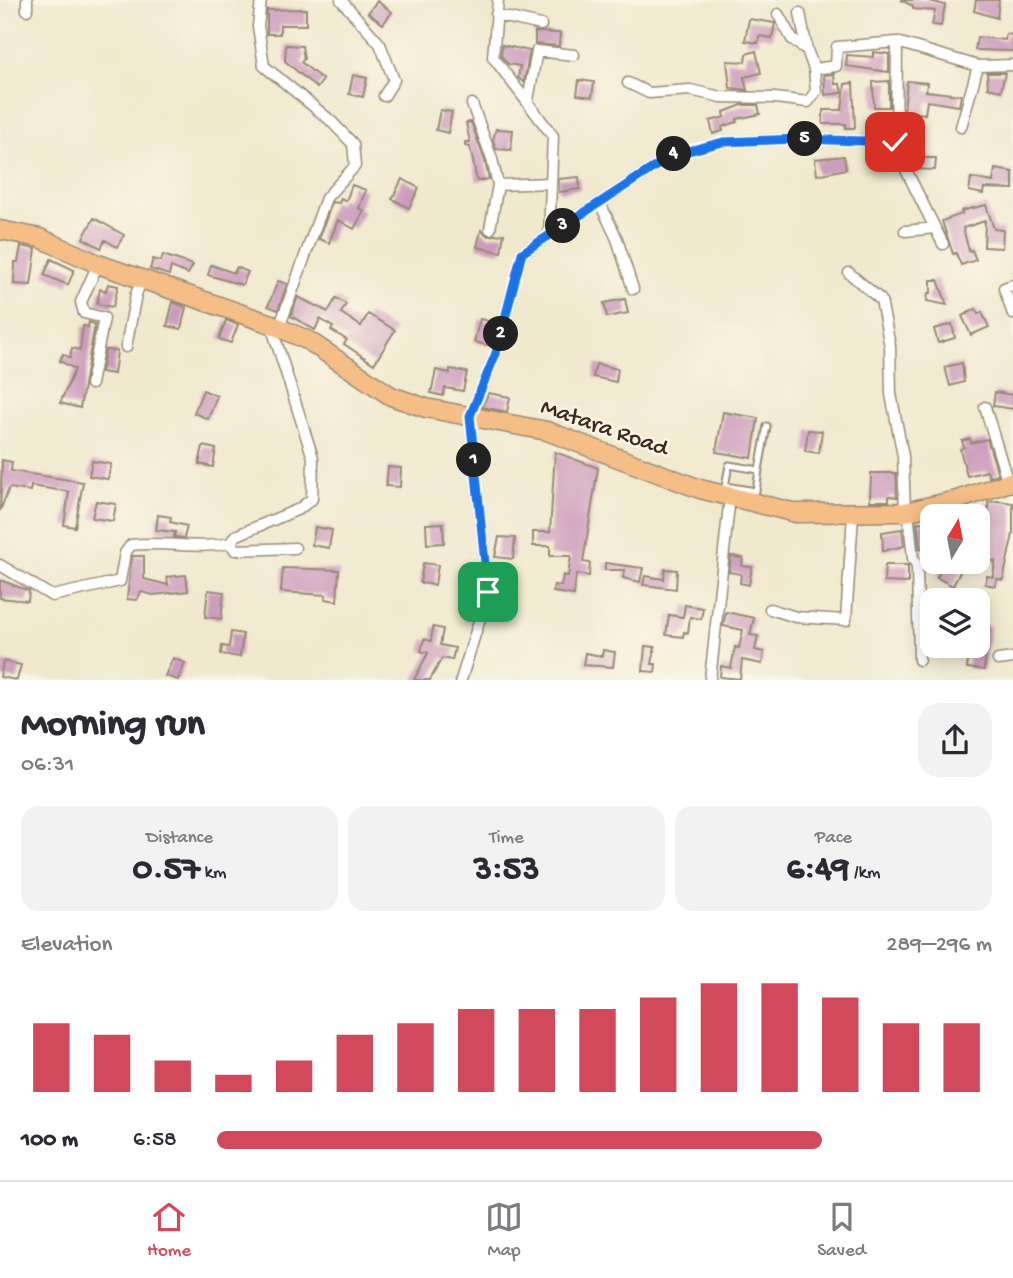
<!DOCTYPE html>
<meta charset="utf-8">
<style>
body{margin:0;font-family:"Gochi Hand",sans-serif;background:#f2f2f3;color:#2b2b33;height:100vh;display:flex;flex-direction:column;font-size:26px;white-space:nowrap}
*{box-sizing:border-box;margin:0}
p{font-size:23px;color:#7c7c81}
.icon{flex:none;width:38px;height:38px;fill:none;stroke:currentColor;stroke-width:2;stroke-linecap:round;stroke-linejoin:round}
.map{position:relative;height:680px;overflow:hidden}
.details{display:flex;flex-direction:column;background:#fff;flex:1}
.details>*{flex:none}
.needle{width:46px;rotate:10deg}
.controls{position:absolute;left:920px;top:504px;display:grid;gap:14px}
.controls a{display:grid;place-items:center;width:70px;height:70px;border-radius:14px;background:#fff;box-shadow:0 4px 18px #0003;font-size:35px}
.pin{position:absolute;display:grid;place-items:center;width:60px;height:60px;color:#fff;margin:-30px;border-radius:14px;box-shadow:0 4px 10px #0006}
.km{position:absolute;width:35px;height:35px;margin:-18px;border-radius:50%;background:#222;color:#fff;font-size:19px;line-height:35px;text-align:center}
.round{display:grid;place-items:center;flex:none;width:74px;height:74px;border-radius:21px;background:#f2f2f3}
.summary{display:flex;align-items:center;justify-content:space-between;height:119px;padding:0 21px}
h1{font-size:38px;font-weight:800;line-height:52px}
.metrics{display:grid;grid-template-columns:repeat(3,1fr);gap:10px;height:119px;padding:7px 21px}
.metrics div{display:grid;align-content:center;border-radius:18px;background:#f2f2f3;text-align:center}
.metrics b{font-size:35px;font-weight:800}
.metrics small{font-size:19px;font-weight:400}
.metrics p{font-size:19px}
.chart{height:196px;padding:14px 21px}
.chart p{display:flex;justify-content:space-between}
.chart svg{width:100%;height:126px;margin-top:7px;stroke:#d1495b;stroke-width:6}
ul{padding:0 21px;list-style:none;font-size:23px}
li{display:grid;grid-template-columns:112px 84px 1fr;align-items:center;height:52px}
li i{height:18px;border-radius:9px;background:#d1495b}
.tab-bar{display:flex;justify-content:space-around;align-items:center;height:98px;border-top:2px solid #e1e1e2;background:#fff;font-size:19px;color:#7c7c81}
.tab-bar a{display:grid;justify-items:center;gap:4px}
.tab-bar .active{color:#d1495b}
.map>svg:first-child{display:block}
.building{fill:#cc9bbd}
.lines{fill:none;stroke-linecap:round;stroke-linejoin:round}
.lane-casing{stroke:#968a76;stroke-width:9}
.street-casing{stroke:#968a76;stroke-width:13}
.highway-casing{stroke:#968a76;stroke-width:21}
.lane{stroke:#fff;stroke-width:5}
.street{stroke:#fff;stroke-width:10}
.highway{stroke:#f6be87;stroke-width:18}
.route-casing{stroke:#fff;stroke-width:14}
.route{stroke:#1a73e8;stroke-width:9}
.labels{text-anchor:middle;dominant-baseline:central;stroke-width:5;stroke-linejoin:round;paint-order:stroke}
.street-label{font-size:24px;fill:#3b2a1e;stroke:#fcf5e5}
</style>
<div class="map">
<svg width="1013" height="680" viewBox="0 0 1013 680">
<rect width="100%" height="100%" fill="#fcf5e5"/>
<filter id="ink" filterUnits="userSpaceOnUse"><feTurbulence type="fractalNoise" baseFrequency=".0143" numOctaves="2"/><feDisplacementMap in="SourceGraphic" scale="14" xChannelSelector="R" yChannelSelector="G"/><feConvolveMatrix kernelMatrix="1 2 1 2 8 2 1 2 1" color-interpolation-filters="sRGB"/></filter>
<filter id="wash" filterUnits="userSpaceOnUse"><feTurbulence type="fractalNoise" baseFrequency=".00686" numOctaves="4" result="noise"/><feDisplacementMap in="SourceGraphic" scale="28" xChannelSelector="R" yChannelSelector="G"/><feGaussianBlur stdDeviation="1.57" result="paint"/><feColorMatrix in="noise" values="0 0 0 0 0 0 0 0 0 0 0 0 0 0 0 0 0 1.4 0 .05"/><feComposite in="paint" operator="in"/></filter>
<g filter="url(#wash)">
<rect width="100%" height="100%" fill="#f0e9ce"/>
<g id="blocks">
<path class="building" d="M901 0H926L945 5 941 26 932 25 935 11 913 9V6Z
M976 0H999L997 18 974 11Z
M377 1 392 12 383 24 368 13Z
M306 9V25H280V34H267V10Z
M749 19 775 23 772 38 759 36 758 43 745 41Z
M535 32 560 33 559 46 535 44Z
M1006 34 1013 35V51L975 50 977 37 1005 40Z
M286 45 302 46 304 59 301 62 323 80 317 88 285 61Z
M502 45 530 51 524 82 518 78 520 66 508 64 501 55Z
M756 51 761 73 744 77 747 90 730 88 727 61 745 62 746 54Z
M873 52 889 54V72L846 66 847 55 873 57Z
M987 73H1005L1001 91 988 88Z
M834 74 835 84H840L842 93 825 95 824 75Z
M353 75 367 78 363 97 349 94Z
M579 80 594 82 592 97 577 95Z
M889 81V107H874L873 82Z
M907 81 927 83 926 91 961 95 959 106 927 101 925 114 904 111Z
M853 83 855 128H846V124H823V110H842L845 84Z
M742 105H758L760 114 737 119V122L722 127 723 131 713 134 710 121 725 117 724 112Z
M440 110 452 112 448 133 436 130Z
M471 122 485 161 489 179 477 181 470 147 465 146V142H470L466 123Z
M496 129 513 130 511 150 496 149 493 140Z
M844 156 846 169 817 175 815 159Z
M912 158H936L935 170 914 169Z
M995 169 1013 172V189L984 188 983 194 969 191 971 178 993 182Z
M579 177 580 189 559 192V179Z
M402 179 419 188 409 208 392 199Z
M352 185 366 190 359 208 364 211 354 229 338 220 329 243 319 239 332 202 339 203 341 198 346 201Z
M986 205 994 229 1003 230 1002 248 984 247 985 221 963 228 969 251 972 250 976 260 961 265 956 253 953 254 942 221 962 214 961 211Z
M94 218 124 235 117 247 105 240 101 248 83 238Z
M481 230 488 236 504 234 501 252 477 247Z
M21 246 36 249 31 285 14 284 15 262H18Z
M163 255 193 265 188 274 171 267 169 275 150 269 153 259 161 261Z
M51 259 74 270 68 285 44 275Z
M211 265 234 273 237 267 248 272 242 285 208 275Z
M931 280H938L947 305 927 301 928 293H931Z
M278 281 287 284 278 310 268 306Z
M108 284 118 286 113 307 97 304 100 289 106 291Z
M298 297 328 312 336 298 346 304 341 313 361 326 368 314 395 330 374 364 344 344 347 340 331 330 333 327 320 319 315 330 291 316Z
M625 299 628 313 607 317 604 303Z
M173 302 186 307 181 329 167 326Z
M976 309 978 314 982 312 989 327 971 335 962 316Z
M480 319 493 322 487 345 474 342Z
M226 320 238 325 231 343 219 339Z
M89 322 95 324 80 408 60 403 75 369 60 361 63 354 70 358 72 348 80 350 83 326 88 327Z
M952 324 955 338 938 343 934 329Z
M105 350 117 351 114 374 101 372Z
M962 363 964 382 950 386 945 367Z
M596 364 618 369 616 382 593 377Z
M450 369 467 372 463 391 445 388 443 396 431 393 436 370 450 373Z
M203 390 217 396 208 419 194 413Z
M995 392 1013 395V409L993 406Z
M488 393 510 397 507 412 482 407Z
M723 412 758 418 752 458 716 452Z
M808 430 822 431 819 453 805 451Z
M970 439 971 443 987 439 998 474 989 477 987 471 967 476 960 449 964 447 962 441Z
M203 446 216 449 213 467 199 464Z
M555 452 598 468 583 562 590 563 589 576 576 574 574 595 553 592 554 585 561 586 563 575 568 576 571 556H550V546H533V532H550Z
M2 460 12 462 11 471 83 482 75 527 64 525 69 492 65 491 31 486 30 491 9 488 0 511Z
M92 461 111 464 108 479 89 476Z
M388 467 401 468 400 487 386 486Z
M871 473H896L897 497 889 496V501H870Z
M96 501 116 504 113 521 92 518Z
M999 501 1013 503V534L1003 580 997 579 995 586 985 584 987 576 993 577 995 561 984 560 986 545 978 547V519H989L988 502Z
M158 515 171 517 170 522 187 526 184 538 174 537 175 532 156 530Z
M917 522 933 523V547L920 549Z
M443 523 444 543 427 544 426 524Z
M315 527 332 530 329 548 312 545Z
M902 529 904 546 883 551 882 532Z
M499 537 515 538 513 559 495 557Z
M132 556H144V579L168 585 167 577 186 575 188 591 153 595 141 592 137 600 127 599Z
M731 556 743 558 742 566 752 567 749 585 740 583 741 574 729 572Z
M944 562H965L953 586 937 578Z
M423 563 438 565 435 585 420 583Z
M605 563 643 568 640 582 623 578 625 570H605Z
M885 565H908V583L884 582Z
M283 568 339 570 337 601 325 599 326 595 281 592Z
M665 569 677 570 676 589 643 585 645 576 664 579Z
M0 580 29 591 28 601 0 598Z
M208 590 224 592 221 619 205 617Z
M685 605 703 608 701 619 690 617 688 633 684 632 683 637 666 635 669 615 683 617Z
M726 612 754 618 750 635 758 636 755 650 764 652 762 664 742 660 740 679 720 677 721 666 731 668 735 647 739 648 743 630 723 626Z
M978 625 990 626 984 670 967 668 970 646H978Z
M433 627 443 629 440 645 455 648 452 660 442 658 430 680H414L428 653 421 651 424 639 431 641Z
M231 632 243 634 240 657 221 654 222 646 229 647Z
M645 646 655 647 652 664H656L655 672 643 671Z
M603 650 615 652 613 667 583 665 585 653 602 656Z
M173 658 185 663 178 680 165 676Z
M3 661 21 665 17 680 0 677Z"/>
</g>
</g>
<g filter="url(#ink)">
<use href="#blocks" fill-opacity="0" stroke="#968a76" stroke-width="2"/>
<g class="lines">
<g class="lane-casing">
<path id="lane" d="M759 470 767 426
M724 492 729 465 759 470 756 491 725 486"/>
</g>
<g class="street-casing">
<path id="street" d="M27 0V10
M261 0 258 26 264 66 330 120 353 144 355 166 326 198 279 328
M341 0 380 44 394 80 384 96
M498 0 493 57 553 136 549 235
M800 13 807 50
M778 14 792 39 807 50 814 69
M496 15 541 25
M897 42 896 150 943 244
M628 83 649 93 690 90 721 97 775 98 808 102 816 91 814 69 836 66 837 47 897 42 978 66 1013 65
M528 100 537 51 574 55
M472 104 492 159 498 185 549 183
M961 127 978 66
M600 203 617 239 633 289
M490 229 498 185
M905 231 935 228
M849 273 881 300 890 346 891 394 903 456 905 512
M1013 285 1004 288 1013 314
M271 325 313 458 312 499 299 509 235 536 231 543 235 550 295 548
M126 347 136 294 142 280
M91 384 104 318 84 313 81 302 98 264
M985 407 1008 483
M908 511 913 558 917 566 919 660
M0 565 52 596 120 581 125 553 131 545C166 541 196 550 231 543
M770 609 796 617 846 620 853 515
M998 660 1013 658
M461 680 488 592 470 416 496 353 522 253 673 155 723 142 798 139 895 142
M710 680 730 496"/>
</g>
<g class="highway-casing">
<path id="highway" d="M0 230 40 238 98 264 271 324 309 341 391 396 426 408 547 431 700 489 796 513 905 512 957 500 1013 481"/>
</g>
<use href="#lane" class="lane"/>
<use href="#street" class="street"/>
<use href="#highway" class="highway"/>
</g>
</g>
<g class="lines" filter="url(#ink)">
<g class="route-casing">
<path id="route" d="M488 592 470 416 496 353 522 253 673 155 723 142 798 139 895 142"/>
</g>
<use href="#route" class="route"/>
</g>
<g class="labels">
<g class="street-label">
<text transform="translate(604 429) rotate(19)">Matara Road</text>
</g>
</g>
</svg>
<div class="controls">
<a><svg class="needle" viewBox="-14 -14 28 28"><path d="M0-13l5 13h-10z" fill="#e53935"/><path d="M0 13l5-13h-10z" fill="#7c7c81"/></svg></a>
<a><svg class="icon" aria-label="layers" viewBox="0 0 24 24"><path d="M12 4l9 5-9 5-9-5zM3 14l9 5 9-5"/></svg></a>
</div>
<div class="pin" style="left:488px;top:592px;background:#1e9e55"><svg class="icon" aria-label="arrive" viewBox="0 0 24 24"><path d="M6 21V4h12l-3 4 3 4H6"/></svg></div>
<div class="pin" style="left:895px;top:142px;background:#d93025"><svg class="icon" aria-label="check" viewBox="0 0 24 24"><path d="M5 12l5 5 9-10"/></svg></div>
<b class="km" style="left:474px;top:460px">1</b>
<b class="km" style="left:501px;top:334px">2</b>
<b class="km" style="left:563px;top:226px">3</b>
<b class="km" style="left:674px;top:154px">4</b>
<b class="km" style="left:805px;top:139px">5</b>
</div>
<section class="details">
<div class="summary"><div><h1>Morning run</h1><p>06:31</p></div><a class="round"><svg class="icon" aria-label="share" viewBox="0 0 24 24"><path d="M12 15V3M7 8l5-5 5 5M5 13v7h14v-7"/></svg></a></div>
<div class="metrics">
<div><p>Distance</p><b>0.57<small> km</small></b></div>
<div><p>Time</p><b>3:53</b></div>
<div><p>Pace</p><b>6:49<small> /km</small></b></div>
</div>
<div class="chart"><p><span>Elevation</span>289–296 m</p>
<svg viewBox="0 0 160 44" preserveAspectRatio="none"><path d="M5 44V20M15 44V24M25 44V33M35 44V38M45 44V33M55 44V24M65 44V20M75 44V15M85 44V15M95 44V15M105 44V11M115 44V6M125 44V6M135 44V11M145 44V20M155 44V20"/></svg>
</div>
<ul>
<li><b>100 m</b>6:58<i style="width:78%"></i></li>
</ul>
</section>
<nav class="tab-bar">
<a class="active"><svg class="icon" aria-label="home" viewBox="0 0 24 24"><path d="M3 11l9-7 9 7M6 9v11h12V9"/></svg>Home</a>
<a><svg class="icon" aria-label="map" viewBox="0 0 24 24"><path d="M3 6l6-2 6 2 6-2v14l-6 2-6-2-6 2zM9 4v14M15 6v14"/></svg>Map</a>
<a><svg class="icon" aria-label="saved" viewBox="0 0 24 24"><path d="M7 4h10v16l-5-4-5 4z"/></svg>Saved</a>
</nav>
